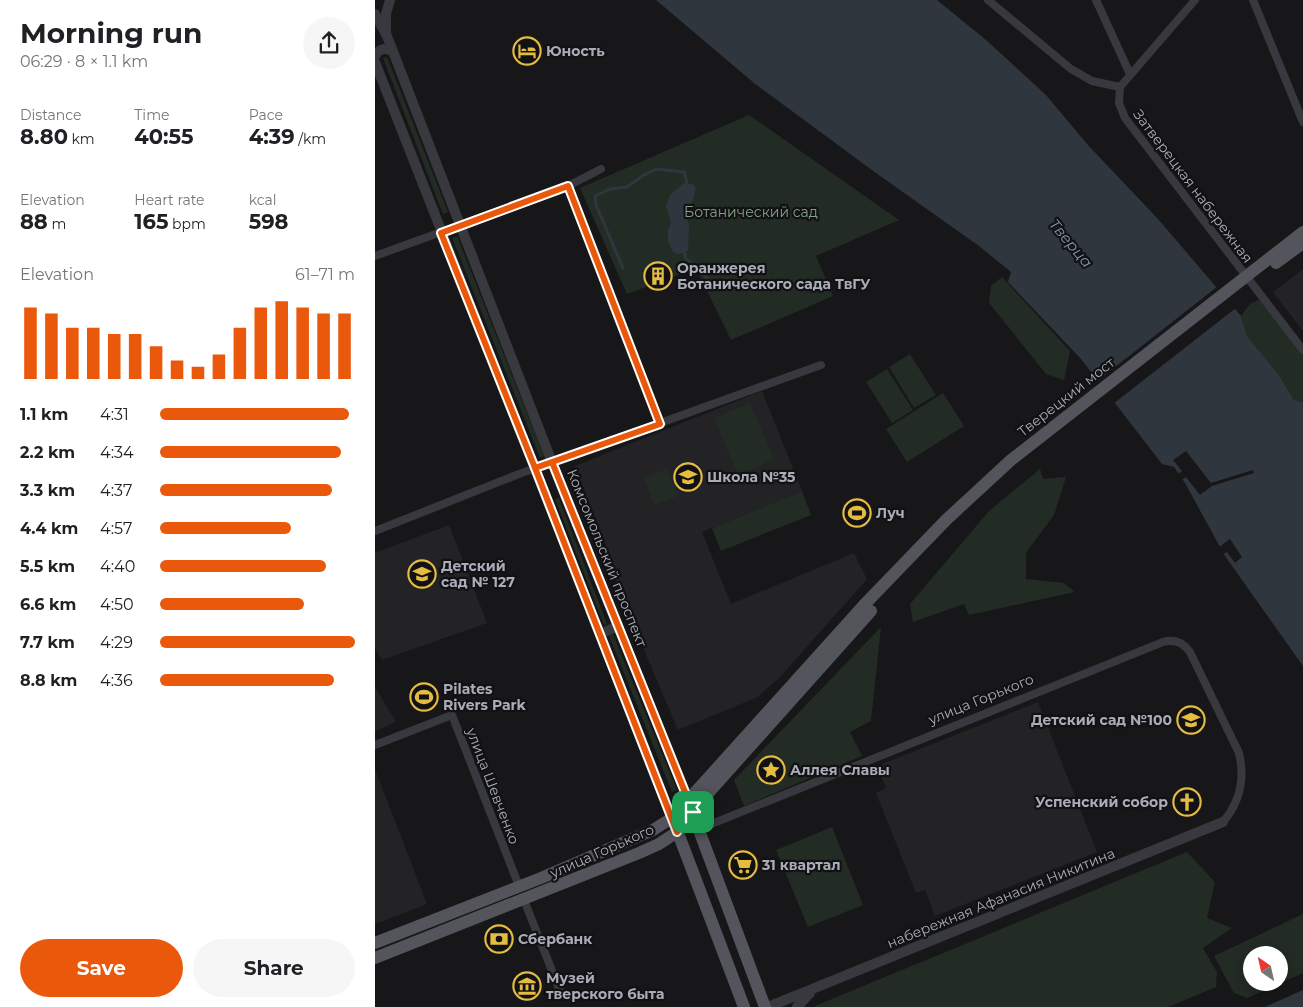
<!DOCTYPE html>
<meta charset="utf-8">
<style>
body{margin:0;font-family:Montserrat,sans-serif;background:#f6f6f6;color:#202124;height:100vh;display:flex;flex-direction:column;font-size:19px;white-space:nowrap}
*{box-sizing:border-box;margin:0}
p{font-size:16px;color:#757577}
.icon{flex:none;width:28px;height:28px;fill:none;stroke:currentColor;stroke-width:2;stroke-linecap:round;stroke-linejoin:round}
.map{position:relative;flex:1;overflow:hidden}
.panel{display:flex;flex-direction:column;background:#fff;width:375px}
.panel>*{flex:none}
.needle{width:32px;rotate:326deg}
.fabs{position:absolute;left:868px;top:946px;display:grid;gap:10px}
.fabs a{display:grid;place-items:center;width:45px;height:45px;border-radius:50%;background:#fff;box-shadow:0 2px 12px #0003;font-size:25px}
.pin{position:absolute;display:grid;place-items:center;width:42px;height:42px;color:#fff;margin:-21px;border-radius:10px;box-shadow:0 2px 8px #0006}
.round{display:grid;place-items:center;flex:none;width:52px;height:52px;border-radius:26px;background:#f6f6f6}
.summary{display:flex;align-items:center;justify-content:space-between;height:85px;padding:0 20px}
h1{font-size:28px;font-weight:700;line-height:38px}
.metrics{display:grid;grid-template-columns:repeat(3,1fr);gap:8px;height:85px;padding:5px 20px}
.metrics div{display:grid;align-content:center}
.metrics b{font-size:21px;font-weight:700}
.metrics small{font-size:14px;font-weight:400}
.metrics p{font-size:14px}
.chart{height:140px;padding:10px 20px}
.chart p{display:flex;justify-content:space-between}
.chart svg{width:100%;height:90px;margin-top:5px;stroke:#ea580c;stroke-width:6}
.action{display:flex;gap:10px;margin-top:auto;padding:10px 20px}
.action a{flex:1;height:58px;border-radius:30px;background:#ea580c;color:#fff;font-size:20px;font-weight:700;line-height:58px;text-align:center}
.action a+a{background:#f6f6f6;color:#202124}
ul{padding:0 20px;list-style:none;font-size:16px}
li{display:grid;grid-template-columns:80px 60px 1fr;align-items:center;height:38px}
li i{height:12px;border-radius:6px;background:#ea580c}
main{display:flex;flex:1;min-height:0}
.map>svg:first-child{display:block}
.built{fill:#232326}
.green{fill:#232b25;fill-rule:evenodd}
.water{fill:#30363e}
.pier{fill:#171719}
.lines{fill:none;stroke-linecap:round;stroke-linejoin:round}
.stream{stroke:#30363e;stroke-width:3}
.minor{stroke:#38393e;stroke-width:8}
.tertiary{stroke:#38393e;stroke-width:10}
.primary{stroke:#54555c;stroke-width:12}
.primary-bridge{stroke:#54555c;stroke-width:12}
.route-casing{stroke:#fff;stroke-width:10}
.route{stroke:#ea580c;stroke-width:6}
.labels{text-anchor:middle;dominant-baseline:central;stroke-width:4.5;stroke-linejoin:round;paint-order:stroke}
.poi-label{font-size:14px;font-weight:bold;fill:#aaadb8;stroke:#121214;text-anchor:start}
.street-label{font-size:14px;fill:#aaadb8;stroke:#121214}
.park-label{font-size:14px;fill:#82a187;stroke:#121214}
.water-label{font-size:15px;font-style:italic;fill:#8498b0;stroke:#121214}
</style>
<main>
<section class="panel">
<div class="summary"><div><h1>Morning run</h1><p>06:29 · 8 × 1.1 km</p></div><a class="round"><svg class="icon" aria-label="share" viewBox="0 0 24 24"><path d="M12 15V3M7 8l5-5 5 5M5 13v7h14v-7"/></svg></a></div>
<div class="metrics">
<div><p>Distance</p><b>8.80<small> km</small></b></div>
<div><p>Time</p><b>40:55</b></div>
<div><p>Pace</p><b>4:39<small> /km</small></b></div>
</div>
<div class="metrics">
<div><p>Elevation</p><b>88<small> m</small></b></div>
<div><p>Heart rate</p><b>165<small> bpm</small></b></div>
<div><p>kcal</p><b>598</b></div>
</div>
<div class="chart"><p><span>Elevation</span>61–71 m</p>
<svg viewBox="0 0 160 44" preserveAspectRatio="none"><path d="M5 44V9M15 44V12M25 44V19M35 44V19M45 44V22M55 44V22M65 44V28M75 44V35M85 44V38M95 44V32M105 44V19M115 44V9M125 44V6M135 44V9M145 44V12M155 44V12"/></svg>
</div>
<ul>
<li><b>1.1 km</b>4:31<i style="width:97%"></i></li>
<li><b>2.2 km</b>4:34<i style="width:93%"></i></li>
<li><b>3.3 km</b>4:37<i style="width:88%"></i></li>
<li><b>4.4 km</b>4:57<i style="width:67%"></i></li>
<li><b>5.5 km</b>4:40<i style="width:85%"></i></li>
<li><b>6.6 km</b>4:50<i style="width:74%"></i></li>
<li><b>7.7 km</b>4:29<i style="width:100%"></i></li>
<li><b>8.8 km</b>4:36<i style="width:89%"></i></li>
</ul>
<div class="action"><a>Save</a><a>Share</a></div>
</section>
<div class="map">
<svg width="928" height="1007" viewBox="0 0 928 1007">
<rect width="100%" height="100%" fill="#171719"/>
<path class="built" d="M928 269V331L898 292Z
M387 391 427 491 327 532 356 604 479 553 492 579 406 676 383 697 303 730 241 584 239 566 200 466Z
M74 525 112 623 7 660 0 648V553Z
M0 687 21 722 0 731Z
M663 702 722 852 560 916 550 890 541 893 501 793 511 788 502 766Z
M0 769 52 904 0 924Z"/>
<path class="green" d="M12 57 73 212 68 214 8 58Z
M374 115 524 220 441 256 458 296 356 340 321 268 252 294 205 188Z
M82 236 169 456 165 458 77 238Z
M627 277 695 351 689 380 671 374 614 303 616 286Z
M883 300 890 303 928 354V402L919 400 904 375 872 336 866 316 875 304Z
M535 354 561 395 539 408 514 367Z
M512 369 538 410 517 423 491 382Z
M568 393 589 426 532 462 511 429Z
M375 403 399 459 363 475 339 418Z
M292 469 303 496 279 505 269 478Z
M665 469 668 479 691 477 679 515 651 553V579L689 583 700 592 594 615 589 604 538 622 535 604 614 511Z
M427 491 436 515 346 551 337 528Z
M184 498 232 624 229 625 180 499Z
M506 627 496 721 475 732 487 756 369 806 359 780Z
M238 634 302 790 297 792 234 636Z
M457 827 488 905 433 927 401 850Z
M812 852 840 882 832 918 857 928 828 948 842 972 841 987 793 1007H441L440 1006Z
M928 914V973L872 998 859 993 839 956ZM876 955H904V982H876Z"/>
<path class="water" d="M281 0H562L611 40 671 95 712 144 783 219 866 316 872 336 904 375 919 400 928 402V666L850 556 810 483 799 467 787 464 706 359 633 282 636 272 604 246 501 173 379 83Z
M309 183 317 184 321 187 318 200 311 210 314 226 313 251 303 254 298 252 293 241V229L296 224 295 217 291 207 295 195Z
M928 990V1007H890Z"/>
<path class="pier" d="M843 286 861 308 738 404 721 382Z
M811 451 836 483 878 470 879 473 837 486 825 495 811 477 806 480 802 475 807 471 798 460Z
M855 539 867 557 860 563 852 552 847 555 843 548Z"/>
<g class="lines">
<path class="stream" d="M309 252 311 259 320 265 335 281
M248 268 221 205 220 196 235 189 252 187 269 175 281 169 309 172 312 183"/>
<path class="minor" d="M613 0 696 69 717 81 745 87
M721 0 755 74
M878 0 928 122
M745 87 744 103 750 118 928 350
M745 87 820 0
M193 186 285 424
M0 256 193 186 226 169
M0 531 144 474 446 365
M0 745 77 715 144 886
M324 829 788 642C799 639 808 642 815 652L864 753C870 778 865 802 848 822
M149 900 185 991"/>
<path class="tertiary" d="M0 14 12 36 190 496 314 801
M11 30V14L15 0
M0 56C4 48 12 47 18 52
M0 62 297 818
M225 634 243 626
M393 1007 848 822
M422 1007 435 993"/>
<path class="primary" d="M315 806 390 1007
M300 825 369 1007
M0 943 166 878 278 830 297 818 489 605
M0 958 264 853 284 844 302 832 336 790 496 611"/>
<path class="primary-bridge" d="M901 263 928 243
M489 605 571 520 636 460 928 232"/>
</g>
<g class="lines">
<g class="route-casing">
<path id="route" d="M318 812 177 462 160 468 66 233 193 186 285 424C243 439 202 453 160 468L302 832 318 812"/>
</g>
<use href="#route" class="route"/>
</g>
<defs>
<g id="hotel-ring" transform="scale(1.4375)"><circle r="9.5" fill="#121214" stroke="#e5bc42" stroke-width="1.5"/><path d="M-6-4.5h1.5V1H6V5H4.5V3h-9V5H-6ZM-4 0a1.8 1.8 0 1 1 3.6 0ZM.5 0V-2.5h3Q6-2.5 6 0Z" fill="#e5bc42"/></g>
<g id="building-ring" transform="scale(1.4375)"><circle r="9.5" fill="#121214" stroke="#e5bc42" stroke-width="1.5"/><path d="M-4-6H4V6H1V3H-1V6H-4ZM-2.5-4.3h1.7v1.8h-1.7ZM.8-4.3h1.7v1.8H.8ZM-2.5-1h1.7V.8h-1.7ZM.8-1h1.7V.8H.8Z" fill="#e5bc42"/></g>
<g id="school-ring" transform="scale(1.4375)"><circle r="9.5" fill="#121214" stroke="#e5bc42" stroke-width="1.5"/><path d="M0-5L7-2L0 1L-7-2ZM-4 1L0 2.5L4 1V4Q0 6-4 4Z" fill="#e5bc42"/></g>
<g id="stadium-ring" transform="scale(1.4375)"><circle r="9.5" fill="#121214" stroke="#e5bc42" stroke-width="1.5"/><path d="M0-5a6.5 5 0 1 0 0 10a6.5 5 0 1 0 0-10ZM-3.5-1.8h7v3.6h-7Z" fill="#e5bc42"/></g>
<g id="sight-ring" transform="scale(1.4375)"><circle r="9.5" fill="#121214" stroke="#e5bc42" stroke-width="1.5"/><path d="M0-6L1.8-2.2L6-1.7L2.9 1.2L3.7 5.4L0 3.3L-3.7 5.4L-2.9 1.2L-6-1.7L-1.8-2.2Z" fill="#e5bc42"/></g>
<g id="church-ring" transform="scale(1.4375)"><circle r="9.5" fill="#121214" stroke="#e5bc42" stroke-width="1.5"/><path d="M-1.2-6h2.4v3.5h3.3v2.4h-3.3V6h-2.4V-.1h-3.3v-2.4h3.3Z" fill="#e5bc42"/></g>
<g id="supermarket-ring" transform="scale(1.4375)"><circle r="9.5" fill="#121214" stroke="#e5bc42" stroke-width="1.5"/><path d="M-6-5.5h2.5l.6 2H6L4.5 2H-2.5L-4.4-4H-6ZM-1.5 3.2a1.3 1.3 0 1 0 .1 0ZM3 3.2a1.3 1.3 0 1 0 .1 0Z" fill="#e5bc42"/></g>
<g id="bank-ring" transform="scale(1.4375)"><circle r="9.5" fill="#121214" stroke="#e5bc42" stroke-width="1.5"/><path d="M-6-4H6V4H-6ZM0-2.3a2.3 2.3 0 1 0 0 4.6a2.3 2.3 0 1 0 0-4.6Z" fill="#e5bc42"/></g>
<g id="museum-ring" transform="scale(1.4375)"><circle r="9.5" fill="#121214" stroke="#e5bc42" stroke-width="1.5"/><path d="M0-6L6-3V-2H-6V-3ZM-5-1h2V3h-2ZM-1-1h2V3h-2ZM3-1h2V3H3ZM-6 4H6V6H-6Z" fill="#e5bc42"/></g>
</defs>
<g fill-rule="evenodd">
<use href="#hotel-ring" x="152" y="51"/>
<use href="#building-ring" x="283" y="276"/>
<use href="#school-ring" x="313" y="477"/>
<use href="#stadium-ring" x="482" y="513"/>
<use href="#school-ring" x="47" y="574"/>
<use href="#stadium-ring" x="49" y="697"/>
<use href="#school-ring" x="816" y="720"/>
<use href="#sight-ring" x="396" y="770"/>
<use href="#church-ring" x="812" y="802"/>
<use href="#supermarket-ring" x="368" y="865"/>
<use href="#bank-ring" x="124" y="939"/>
<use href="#museum-ring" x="152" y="986"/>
</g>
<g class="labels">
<g class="poi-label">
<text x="171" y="51">Юность</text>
<text x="302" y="268">Оранжерея<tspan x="302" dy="16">Ботанического сада ТвГУ</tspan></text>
<text x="332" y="477">Школа №35</text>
<text x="501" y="513">Луч</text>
<text x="66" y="566">Детский<tspan x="66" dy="16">сад № 127</tspan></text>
<text x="68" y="689">Pilates<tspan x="68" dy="16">Rivers Park</tspan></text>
<text x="797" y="720" text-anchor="end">Детский сад №100</text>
<text x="415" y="770">Аллея Славы</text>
<text x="793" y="802" text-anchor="end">Успенский собор</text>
<text x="387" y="865">31 квартал</text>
<text x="143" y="939">Сбербанк</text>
<text x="171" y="978">Музей<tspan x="171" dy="16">тверского быта</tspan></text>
</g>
<g class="street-label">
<text transform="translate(818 186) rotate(53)">Затверецкая набережная</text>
<text transform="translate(691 397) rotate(-38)">Тверецкий мост</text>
<text transform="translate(232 558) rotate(68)">Комсомольский проспект</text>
<text transform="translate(606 699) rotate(-22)">улица Горького</text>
<text transform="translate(118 786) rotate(69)">улица Шевченко</text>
<text transform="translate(227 851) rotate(-24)">улица Горького</text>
<text transform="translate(626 898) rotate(-22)">набережная Афанасия Никитина</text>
</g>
<g class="park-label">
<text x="376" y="212">Ботанический сад</text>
</g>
<g class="water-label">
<text transform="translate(696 243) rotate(50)">Тверца</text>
</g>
</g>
</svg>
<div class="fabs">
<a><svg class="needle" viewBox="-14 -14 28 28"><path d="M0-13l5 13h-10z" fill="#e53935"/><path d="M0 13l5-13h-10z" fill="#757577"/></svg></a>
</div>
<div class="pin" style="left:318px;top:812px;background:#1e9e55"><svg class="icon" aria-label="arrive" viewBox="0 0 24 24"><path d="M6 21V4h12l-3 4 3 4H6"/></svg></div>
</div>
</main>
